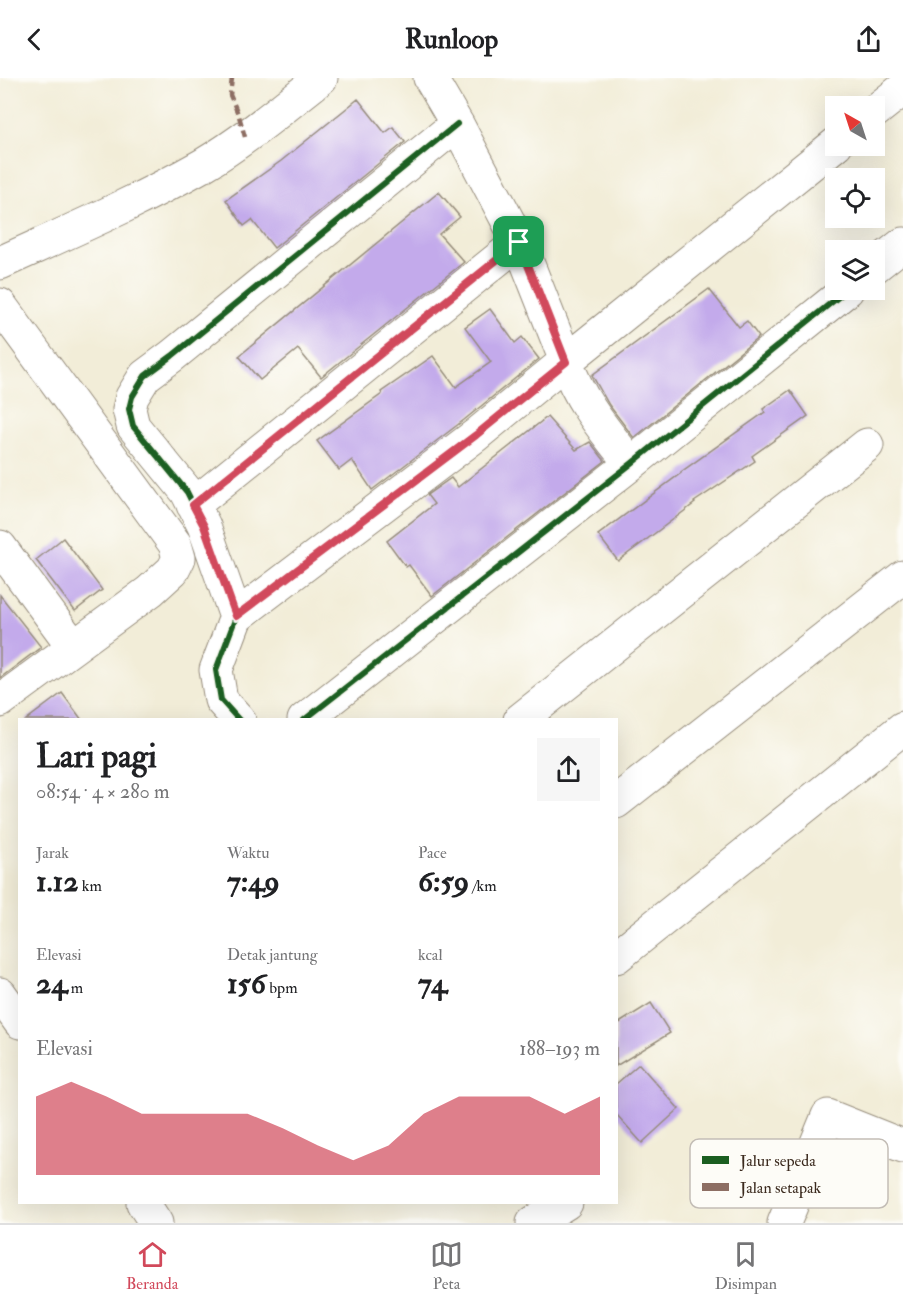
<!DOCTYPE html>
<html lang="id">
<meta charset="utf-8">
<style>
body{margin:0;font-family:"IM FELL Double Pica",serif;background:#f6f6f6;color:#202124;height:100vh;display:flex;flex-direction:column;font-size:22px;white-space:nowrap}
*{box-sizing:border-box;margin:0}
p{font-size:20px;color:#757577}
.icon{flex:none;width:33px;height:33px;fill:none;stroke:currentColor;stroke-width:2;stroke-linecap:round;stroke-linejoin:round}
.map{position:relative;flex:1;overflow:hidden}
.details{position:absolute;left:18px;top:640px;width:600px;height:486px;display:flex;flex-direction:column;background:#fff;border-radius:0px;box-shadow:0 6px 24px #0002}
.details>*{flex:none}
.needle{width:39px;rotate:321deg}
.tools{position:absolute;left:825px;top:18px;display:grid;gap:12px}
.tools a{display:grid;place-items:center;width:60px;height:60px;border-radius:0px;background:#fff;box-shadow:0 6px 24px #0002;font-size:30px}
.pin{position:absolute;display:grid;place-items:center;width:51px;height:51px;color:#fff;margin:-26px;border-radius:12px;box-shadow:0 3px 9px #0006}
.round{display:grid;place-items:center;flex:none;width:63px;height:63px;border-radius:0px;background:#f6f6f6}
.headline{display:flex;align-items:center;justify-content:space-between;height:102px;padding:0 18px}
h1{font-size:33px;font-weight:700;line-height:45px}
.stats{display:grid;grid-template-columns:repeat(3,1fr);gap:9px;height:102px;padding:6px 18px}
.stats div{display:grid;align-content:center}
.stats b{font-size:30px;font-weight:700}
.stats small{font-size:16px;font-weight:400}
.stats p{font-size:16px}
.chart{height:168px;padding:12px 18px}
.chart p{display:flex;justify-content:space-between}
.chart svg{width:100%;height:108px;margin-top:6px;fill:#d1495b;opacity:.7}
header{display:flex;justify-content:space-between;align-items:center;height:78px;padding:0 18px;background:#fff;font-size:27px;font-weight:700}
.tab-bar{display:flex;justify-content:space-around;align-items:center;height:84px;border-top:2px solid #e0e0e0;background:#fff;font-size:16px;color:#757577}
.tab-bar a{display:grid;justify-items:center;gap:3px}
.tab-bar .selected{color:#d1495b}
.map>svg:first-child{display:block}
.building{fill:#c3aaeb}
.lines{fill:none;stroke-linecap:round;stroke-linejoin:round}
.minor-casing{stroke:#968c7b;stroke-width:35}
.minor{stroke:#fff;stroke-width:33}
.quiet{stroke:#8d6e63;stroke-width:4.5;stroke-dasharray:9 4.5;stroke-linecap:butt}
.cycleway-casing{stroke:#fdfcf7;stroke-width:10}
.cycleway{stroke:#1b5e20;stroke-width:6}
.route-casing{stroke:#fff;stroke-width:12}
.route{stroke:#d1495b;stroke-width:8}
.key{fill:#fdfcf7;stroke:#c3bdb6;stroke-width:1.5}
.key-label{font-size:16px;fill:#3b2a1e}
</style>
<header><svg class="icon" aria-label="back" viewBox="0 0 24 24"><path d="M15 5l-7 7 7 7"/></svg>Runloop<svg class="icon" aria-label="share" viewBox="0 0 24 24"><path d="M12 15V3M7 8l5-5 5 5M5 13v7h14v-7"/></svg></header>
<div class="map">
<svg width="903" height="1145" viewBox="0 0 903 1145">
<rect width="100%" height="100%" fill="#fdfcf7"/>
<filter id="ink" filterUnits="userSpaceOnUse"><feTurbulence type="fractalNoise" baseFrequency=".0167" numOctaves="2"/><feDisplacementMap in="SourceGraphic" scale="12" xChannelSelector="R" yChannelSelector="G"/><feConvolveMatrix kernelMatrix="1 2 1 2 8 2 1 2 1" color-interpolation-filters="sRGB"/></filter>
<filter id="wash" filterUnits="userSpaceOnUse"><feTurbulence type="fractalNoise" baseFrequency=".008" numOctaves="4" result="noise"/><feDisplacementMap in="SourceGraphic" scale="24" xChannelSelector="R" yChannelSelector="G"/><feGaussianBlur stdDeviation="1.35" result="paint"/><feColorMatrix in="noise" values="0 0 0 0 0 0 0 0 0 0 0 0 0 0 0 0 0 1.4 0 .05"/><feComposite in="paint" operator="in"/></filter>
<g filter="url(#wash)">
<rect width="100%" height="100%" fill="#f2edd8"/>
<g id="blocks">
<path class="building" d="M358 21 385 55 393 49 405 64 274 170 252 142 244 148 226 122 281 83Z
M439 114 460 139 439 156 464 184 321 299 298 271 260 302 239 278Z
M709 211 739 249 747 243 759 259 634 360 609 327 592 297Z
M490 231 515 265 522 259 539 281 464 342 372 412 352 382 339 392 317 363 382 316 381 314 433 278 456 309 491 284 465 249Z
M790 312 808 338 752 378 755 383 694 424 695 425 618 483 598 457 681 395V394L765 334 763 331Z
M547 339 576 372 590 364 605 383 432 518 409 487 406 489 387 463 434 426 427 417 451 400 458 409Z
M63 460 102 512 75 533 36 482Z
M0 517 41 569 0 600Z
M62 615 82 642H26Z
M651 925 670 955 616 988V947Z
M639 986 679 1031 642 1065 616 1036V1006Z"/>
</g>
</g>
<g filter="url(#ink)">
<use href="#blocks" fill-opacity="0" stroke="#968c7b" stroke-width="1.5"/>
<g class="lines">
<g class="minor-casing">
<path id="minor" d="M430 0 457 46 519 164 566 283 836 66
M874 34 903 11
M0 185C68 154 138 124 203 87 245 62 283 30 321 0
M874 189 903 166
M0 227 175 466 179 480 173 492 150 513 0 623
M193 427 519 164
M0 469 73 568
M236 539 476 357 566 283C579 323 606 354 631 386
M239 642 221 622 216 592 236 539 204 448 187 414 133 348 129 331 132 319 145 298 172 278 457 46
M304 642 631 386 847 212
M520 642 867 367
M616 724 903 499
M616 879 903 650
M0 916 20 944
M143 1125 156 1145
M533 1145 566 1125
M784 1145 828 1038 903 1068"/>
</g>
<use href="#minor" class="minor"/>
<path class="quiet" d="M232 0 230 17 239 38 245 59"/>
<g class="cycleway-casing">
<path id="cycleway" d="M239 642 221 622 216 592 236 539 204 448 187 414 133 348 129 331 132 319 145 298 172 278 457 46
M304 642 631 386 847 212"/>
</g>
<use href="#cycleway" class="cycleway"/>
</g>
</g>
<g class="lines" filter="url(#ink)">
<g class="route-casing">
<path id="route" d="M519 164 566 284 476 357 236 538 204 448 193 427Z"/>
</g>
<use href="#route" class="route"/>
</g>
<rect x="690" y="1061" width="198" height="69" rx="9" class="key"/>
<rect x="702" y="1078" width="27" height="8" fill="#1b5e20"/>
<rect x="702" y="1105" width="27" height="8" fill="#8d6e63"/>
<g class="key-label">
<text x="740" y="1088">Jalur sepeda</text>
<text x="740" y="1115">Jalan setapak</text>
</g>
</svg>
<div class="tools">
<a><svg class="needle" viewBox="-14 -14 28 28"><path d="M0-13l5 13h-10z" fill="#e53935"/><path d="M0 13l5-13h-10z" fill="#757577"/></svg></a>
<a><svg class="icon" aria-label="locate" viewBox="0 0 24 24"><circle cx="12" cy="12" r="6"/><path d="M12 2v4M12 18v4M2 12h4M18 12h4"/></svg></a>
<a><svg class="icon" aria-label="layers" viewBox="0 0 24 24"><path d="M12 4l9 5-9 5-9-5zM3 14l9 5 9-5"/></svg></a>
</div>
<div class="pin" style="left:519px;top:164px;background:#1e9e55"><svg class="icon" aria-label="arrive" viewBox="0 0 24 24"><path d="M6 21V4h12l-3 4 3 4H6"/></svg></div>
<section class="details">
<div class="headline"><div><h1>Lari pagi</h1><p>08:54 · 4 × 280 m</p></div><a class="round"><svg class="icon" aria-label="share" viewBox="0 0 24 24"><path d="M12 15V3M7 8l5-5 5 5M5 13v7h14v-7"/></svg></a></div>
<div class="stats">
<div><p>Jarak</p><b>1.12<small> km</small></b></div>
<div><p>Waktu</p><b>7:49</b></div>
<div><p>Pace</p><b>6:59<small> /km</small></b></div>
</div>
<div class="stats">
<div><p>Elevasi</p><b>24<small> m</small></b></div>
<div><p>Detak jantung</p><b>156<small> bpm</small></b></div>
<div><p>kcal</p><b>74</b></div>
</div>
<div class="chart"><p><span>Elevasi</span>188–193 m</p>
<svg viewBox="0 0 160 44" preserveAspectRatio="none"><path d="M0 44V12L10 6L20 12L30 19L40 19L50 19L60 19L70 25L80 32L90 38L100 32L110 19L120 12L130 12L140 12L150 19L160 12V44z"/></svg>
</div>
</section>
</div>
<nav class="tab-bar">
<a class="selected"><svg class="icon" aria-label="home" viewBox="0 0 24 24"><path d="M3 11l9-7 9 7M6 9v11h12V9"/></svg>Beranda</a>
<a><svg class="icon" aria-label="map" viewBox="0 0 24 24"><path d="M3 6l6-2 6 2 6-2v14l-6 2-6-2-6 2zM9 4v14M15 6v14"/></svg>Peta</a>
<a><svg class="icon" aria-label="saved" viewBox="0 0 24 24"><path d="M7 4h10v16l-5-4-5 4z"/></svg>Disimpan</a>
</nav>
